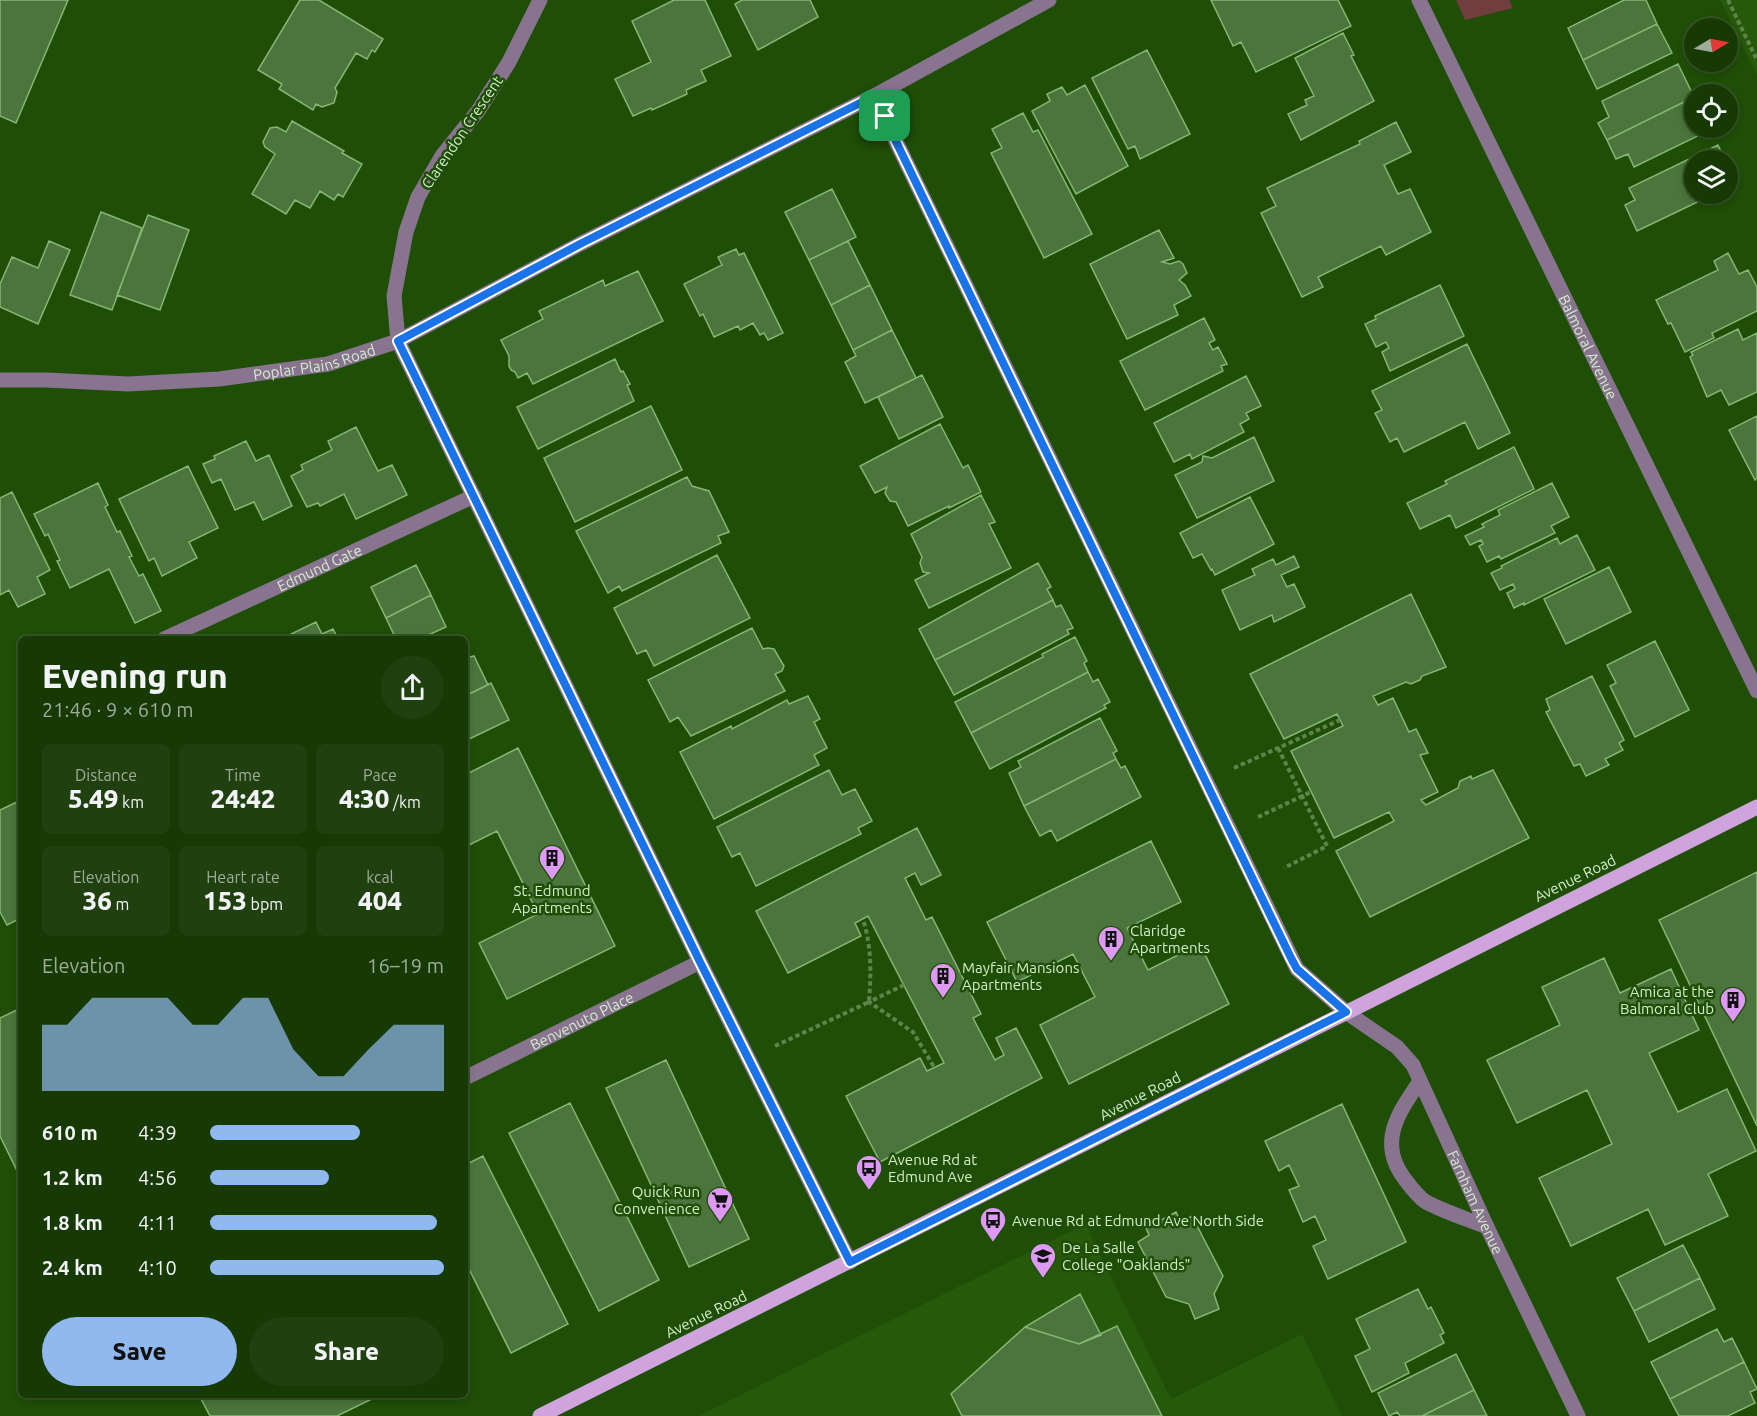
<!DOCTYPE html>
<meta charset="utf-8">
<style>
body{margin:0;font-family:Ubuntu,sans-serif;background:#20410f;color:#f1f3f6;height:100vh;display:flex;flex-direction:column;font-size:22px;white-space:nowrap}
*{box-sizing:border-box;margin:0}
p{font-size:20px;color:#9ead9a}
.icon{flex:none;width:33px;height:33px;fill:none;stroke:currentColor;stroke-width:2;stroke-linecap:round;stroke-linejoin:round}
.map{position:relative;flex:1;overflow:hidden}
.sheet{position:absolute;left:18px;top:636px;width:450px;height:762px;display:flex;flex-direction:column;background:#173a05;border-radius:9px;box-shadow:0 3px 9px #0003,0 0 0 2px #365427}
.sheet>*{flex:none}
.needle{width:39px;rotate:80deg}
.fabs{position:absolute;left:1684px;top:18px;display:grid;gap:12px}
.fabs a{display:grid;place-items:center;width:54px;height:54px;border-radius:50%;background:#173a05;box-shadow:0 3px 9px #0003,0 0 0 2px #365427;font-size:30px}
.pin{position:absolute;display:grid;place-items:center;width:51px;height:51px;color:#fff;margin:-26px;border-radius:12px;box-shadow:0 3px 9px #0006}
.round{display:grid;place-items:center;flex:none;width:63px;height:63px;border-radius:32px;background:#20410f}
.overview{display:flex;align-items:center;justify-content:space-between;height:102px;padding:0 24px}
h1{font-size:33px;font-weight:800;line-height:45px}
.figures{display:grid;grid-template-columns:repeat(3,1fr);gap:9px;height:102px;padding:6px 24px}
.figures div{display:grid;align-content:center;border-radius:9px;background:#20410f;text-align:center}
.figures b{font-size:26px;font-weight:800}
.figures small{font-size:16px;font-weight:400}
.figures p{font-size:16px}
.chart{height:168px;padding:12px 24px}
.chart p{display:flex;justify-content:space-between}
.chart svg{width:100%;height:108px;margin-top:6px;fill:#90b9f0;opacity:.7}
.primary-button{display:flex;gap:12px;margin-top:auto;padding:12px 24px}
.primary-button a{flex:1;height:69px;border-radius:36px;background:#90b9f0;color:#111;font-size:24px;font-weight:800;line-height:69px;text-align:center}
.primary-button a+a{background:#20410f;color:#f1f3f6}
ul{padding:0 24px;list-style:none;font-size:20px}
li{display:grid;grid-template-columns:96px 72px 1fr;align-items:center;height:45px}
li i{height:15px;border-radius:8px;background:#90b9f0}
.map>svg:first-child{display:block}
.built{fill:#26590a}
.green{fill:#723d3f}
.building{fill:#4b753c;stroke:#84b773;stroke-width:1.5}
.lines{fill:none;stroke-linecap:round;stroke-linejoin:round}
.path{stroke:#5d854b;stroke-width:4;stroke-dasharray:4.5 3;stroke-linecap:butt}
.minor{stroke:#897490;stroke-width:15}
.major{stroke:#cfa4dd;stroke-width:15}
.route-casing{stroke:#fff;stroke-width:12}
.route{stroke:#1a73e8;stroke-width:8}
.labels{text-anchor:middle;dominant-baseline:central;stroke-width:5;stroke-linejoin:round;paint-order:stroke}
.street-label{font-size:15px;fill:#d2edc9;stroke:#1f4e07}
.poi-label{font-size:15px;fill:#d2edc9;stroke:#1f4e07;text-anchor:start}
</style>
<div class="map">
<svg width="1757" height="1416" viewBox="0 0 1757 1416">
<rect width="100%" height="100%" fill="#1f4e07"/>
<path class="built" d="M1720 0H1757V75Z
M1085 1224 1171 1399 1302 1334 1342 1416H698Z"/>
<path class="green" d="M1456 0H1509L1513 8 1465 20Z"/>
<path class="building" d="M0 0H68L16 123 0 116Z
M300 0H319L383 39 375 52 372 50 367 59 356 53 335 88 337 92 334 103 322 107 316 104 313 110 279 89 282 84 258 70Z
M674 0H705L731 56 701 70 706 81 686 90 687 94 652 110 651 108 633 116 615 79 651 62 632 21Z
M742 0H810L818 17 758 50 735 4Z
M1211 0H1338L1351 26 1256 72 1241 42 1233 46Z
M1624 0H1646L1657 24 1583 60 1568 28Z
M1657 24 1672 53 1597 89 1583 60Z
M1343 33 1354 55 1351 56 1374 101 1301 140 1288 114 1307 105 1305 100 1314 96 1295 58Z
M1147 50 1190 134 1140 159 1135 146 1128 149 1092 78Z
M1678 64 1694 97 1607 140 1598 123 1609 117 1602 101Z
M1085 85 1128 166 1076 194 1032 111 1050 101 1047 94 1062 87 1067 95Z
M1694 97 1695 128H1709L1710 130 1634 167 1628 154 1616 159 1607 140Z
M1023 113 1033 132 1038 130 1092 234 1044 258 991 153 1002 148 992 129Z
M292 121 344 151 342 153 362 164 343 197 338 194 334 200 320 191 310 208 295 200 286 214 252 194 275 154 265 147 263 142 270 128 277 127 286 132Z
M1396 122 1411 152 1384 165 1398 194 1410 189 1431 232 1386 255 1381 246 1318 277 1323 287 1302 297 1261 213 1276 206 1267 188 1360 144 1359 141Z
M1718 145 1725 160H1695V194H1714L1637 231 1625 205 1635 200 1629 188Z
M832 189 856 237 809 260 785 212Z
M101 212 142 228 112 310 70 295Z
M148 215 189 230 160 310 117 295Z
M1159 230 1174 258 1162 262 1170 264 1179 261 1183 264 1187 273 1179 280 1185 285 1191 296 1174 305 1178 315 1127 339 1090 264Z
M49 241 70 250 38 324 0 307V284L12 257 38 268Z
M848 241 870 285 831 305 809 260Z
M736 249 739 255 744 253 783 333 768 340 764 333 760 335 753 323 740 330 738 326 714 337 703 314 700 316 684 284 722 265 718 257Z
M1728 253 1739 274 1748 270 1757 287V311L1712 333 1714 338 1685 352 1671 323 1668 324 1656 300 1718 270 1714 261Z
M638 271 663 321 533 384 527 373 518 378 515 372 511 370 509 366V356L501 340 543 319 539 311 603 280 605 286Z
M870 285 892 330 853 350 831 305Z
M1440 285 1464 336 1390 371 1382 352 1389 348 1386 342 1376 347 1365 324 1376 319 1375 316Z
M1204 318 1215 340 1209 343 1213 350 1218 347 1227 364 1221 366 1223 371 1145 410 1120 361Z
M1738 329 1743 340 1757 333V392L1729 405 1721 390 1707 397 1690 357 1693 355 1691 352Z
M892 330 916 378 865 403 845 362 856 356 853 350Z
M1467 344 1510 433 1478 449 1465 422 1404 452 1397 438 1390 442 1375 413 1382 410 1372 391Z
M615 359 621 372 623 371 630 384 627 385 634 401 538 449 517 407Z
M922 375 943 417 899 439 878 397Z
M1246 376 1261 406 1246 413 1249 419 1240 424 1244 432 1192 459 1190 454 1174 462 1154 423Z
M651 406 682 470 575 522 544 458Z
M1757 416V478L1755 480 1729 430Z
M940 424 963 468 968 465 981 492 949 508V506L908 526 896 502 890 501 885 493 887 487 875 493 860 466Z
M356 427 378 471 392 465 407 495 356 519 344 494 320 506 318 503 307 507 291 476 303 470 301 465 332 450 328 441Z
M1254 437 1274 481 1197 518 1175 475 1202 462 1203 456 1212 458Z
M246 441 256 461 269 455 292 506 263 520 254 502 235 510 221 479 212 483 203 464 215 459 214 456Z
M1514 447 1534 489 1456 528 1450 515 1420 529 1407 503 1447 484 1445 481Z
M188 466 218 528 189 542 197 558 162 576 154 558 149 561 119 499Z
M687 477 692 486 709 491 729 532 718 536 721 543 622 591 619 586 608 593 576 531Z
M98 483 108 505 105 507 117 532 120 531 132 556 129 557 139 576 143 574 161 611 135 623 109 569 70 588 57 561 60 560 48 534 45 536 34 514Z
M1552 483 1569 517 1551 526 1555 533 1501 559 1499 556 1487 562 1479 546 1483 544 1481 540 1470 545 1465 536 1484 527 1482 524 1500 515 1498 510Z
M12 492 50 570 37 577 45 594 18 607 9 590 0 595V498Z
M981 495 995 522 989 524 1011 568 929 608 915 580 929 573 923 572 920 563 922 557 911 534Z
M1250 497 1274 544 1215 575 1212 569 1211 570 1202 554 1193 558 1180 533Z
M1577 535 1595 570 1524 605V603L1514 608 1507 593 1515 589 1513 584 1500 590 1491 573 1502 568 1501 566 1557 538 1560 544Z
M717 555 750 618 654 666 646 650 637 654 614 608Z
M1294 556 1299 567 1281 575 1287 587 1294 584 1305 607 1274 622 1272 615 1240 630 1222 590 1255 575 1252 569 1273 559 1276 565Z
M1038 563 1051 587 1047 589 1053 600 935 660 919 629Z
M416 565 431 595 386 618 371 587Z
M1609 567 1631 612 1566 644 1544 599Z
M1411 594 1446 667 1422 676 1420 680 1411 684 1406 682 1373 696 1378 705 1393 698 1409 732 1416 729 1428 753 1420 755 1438 792 1421 800 1426 805 1458 788 1460 781 1471 776 1472 779 1493 770 1529 838 1370 917 1336 851 1394 821 1389 812 1334 838 1291 751 1343 726 1337 714 1284 739 1250 674Z
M431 595 446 627 420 639H396L386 618Z
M1053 600 1056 607 1061 605 1073 628 1067 630 1069 634 954 695 935 660Z
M316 622 322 634 333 629 338 639H289L287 636Z
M752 628 763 649 768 648 774 649 784 666 782 671 775 674 785 691 691 736 678 717 670 722 648 680Z
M1075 637 1087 661 1084 663 1088 672 971 733 955 702 1043 657 1042 654Z
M1655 641 1689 710 1635 737 1610 686 1616 683 1607 665Z
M465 647 470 657 474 656 488 685 465 696Z
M1088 672 1093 682 1098 679 1110 702 1104 705 1106 708 990 769 971 733Z
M1592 676 1624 740 1619 743 1623 750 1605 759 1609 765 1586 776 1580 764 1574 766 1546 712 1550 710 1546 699Z
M491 683 509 720 465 741V696Z
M808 696 820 719 814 722 827 748 814 755 819 765 714 819 680 752 731 726 732 729 787 700 789 704Z
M1100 718 1117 751 1113 753 1116 759 1024 806 1009 773 1021 767 1018 761Z
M518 748 615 946 507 999 479 943 538 914 497 831 465 847V775Z
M1116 759 1121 768 1125 766 1141 797 1057 841 1051 830 1040 836 1024 806Z
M829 770 842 795 855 789 872 821 858 828 861 834 756 886 740 853 732 857 717 827Z
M21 800V918L7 925 0 912V810Z
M917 828 941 875 921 885 915 873 905 878 926 920 932 917 981 1014 973 1018 995 1060 1004 1055 996 1038 1016 1028 1042 1078 880 1162 846 1096 920 1058 927 1071 944 1063 868 916 855 923 861 936 788 973 756 911Z
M1151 841 1181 902 1127 928 1148 970 1200 944 1229 1004 1069 1084 1040 1025 1095 997 1073 954 1017 982 987 922Z
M1757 872V1126L1659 920Z
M1604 958 1620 993 1671 969 1699 1030 1649 1053 1678 1112 1727 1089 1756 1151 1708 1174 1728 1216 1665 1245 1648 1209 1571 1246 1539 1178 1612 1144 1587 1090 1517 1123 1487 1060 1560 1025 1542 987Z
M21 1008V1179L0 1136V1018Z
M666 1060 749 1239 689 1267 606 1088Z
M570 1103 659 1280 599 1311 509 1133Z
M1342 1104 1406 1242 1328 1279 1313 1246 1326 1240 1315 1216 1303 1222 1289 1190 1299 1186 1289 1165 1279 1171 1265 1141Z
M483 1156 568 1324 511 1353 465 1261V1165Z
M1176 1212 1181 1222 1192 1216 1223 1276 1214 1294 1219 1309 1195 1319 1189 1304 1166 1297 1138 1242 1149 1235 1146 1228Z
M1683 1245 1700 1278 1634 1311 1617 1278Z
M1700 1278 1715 1309 1649 1342 1634 1311Z
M1418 1289 1428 1309 1431 1307 1444 1333 1440 1335 1444 1343 1405 1363 1409 1373 1372 1392 1355 1356 1370 1349 1356 1319Z
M1080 1294 1101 1335 1079 1344 1025 1327Z
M1117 1326 1162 1416H962L951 1394 1025 1327 1079 1344Z
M1717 1329 1724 1342 1732 1338 1744 1362 1670 1399 1651 1362Z
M1456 1354 1474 1390 1422 1416H1400L1397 1412 1389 1416 1378 1393Z
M1744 1362 1757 1389 1750 1392 1755 1403 1728 1416H1679L1670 1399Z
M1474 1390 1487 1416H1422Z
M199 1395H380L337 1416H210Z"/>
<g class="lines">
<path class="path" d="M1728 0 1757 60
M1278 748 1327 846 1284 868
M1234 768 1340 720
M1258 817 1311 792
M904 985 869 1002 913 1032 934 1067
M775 1046 869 1002C871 972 872 949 863 919"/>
<g class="minor">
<path d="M540 0 509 62 478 111 442 156 418 197 406 232 394 296 398 341 700 962 850 1262"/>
<path id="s1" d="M1419 0 1757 691"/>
<path id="s2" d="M874 96 1297 969 1346 1012 1397 1047 1413 1065 1487 1227 1578 1416"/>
<path id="s3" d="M0 380H46L128 384 219 379 328 364 398 341 580 244 874 96 1049 0"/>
<path id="s4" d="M164 639 474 496"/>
<path id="s5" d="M465 1078 700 962"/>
<path d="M1420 1081C1399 1112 1377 1142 1404 1178 1410 1186 1417 1196 1426 1202 1445 1212 1467 1219 1487 1227"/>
</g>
<path class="major" d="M540 1416C946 1215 1351 1010 1757 807"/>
</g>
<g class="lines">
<g class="route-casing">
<path id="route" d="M874 96 1291 958 1297 969 1346 1012 850 1262 700 962 398 341 580 244Z"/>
</g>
<use href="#route" class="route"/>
</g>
<defs>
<g id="building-pin" transform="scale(1.35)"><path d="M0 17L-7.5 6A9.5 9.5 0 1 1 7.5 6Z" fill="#dd99f3" stroke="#1f4e07"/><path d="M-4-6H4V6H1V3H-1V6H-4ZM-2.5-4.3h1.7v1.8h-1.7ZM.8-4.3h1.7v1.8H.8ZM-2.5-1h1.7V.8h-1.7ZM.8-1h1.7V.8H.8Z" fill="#111"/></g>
<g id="bus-pin" transform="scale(1.35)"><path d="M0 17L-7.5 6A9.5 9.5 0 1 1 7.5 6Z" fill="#dd99f3" stroke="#1f4e07"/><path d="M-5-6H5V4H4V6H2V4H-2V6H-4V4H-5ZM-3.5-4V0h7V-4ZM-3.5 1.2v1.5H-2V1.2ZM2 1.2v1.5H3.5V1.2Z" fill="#111"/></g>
<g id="supermarket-pin" transform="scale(1.35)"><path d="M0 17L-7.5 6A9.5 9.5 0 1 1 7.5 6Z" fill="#dd99f3" stroke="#1f4e07"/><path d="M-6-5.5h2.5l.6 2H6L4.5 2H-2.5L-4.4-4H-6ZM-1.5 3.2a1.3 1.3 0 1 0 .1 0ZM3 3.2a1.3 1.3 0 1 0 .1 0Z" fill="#111"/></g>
<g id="school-pin" transform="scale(1.35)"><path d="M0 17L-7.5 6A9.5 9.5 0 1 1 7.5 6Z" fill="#dd99f3" stroke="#1f4e07"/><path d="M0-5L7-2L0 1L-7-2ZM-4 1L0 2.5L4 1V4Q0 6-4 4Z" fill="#111"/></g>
</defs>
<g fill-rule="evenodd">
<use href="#building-pin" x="552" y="858"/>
<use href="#building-pin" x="1111" y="939"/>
<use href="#building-pin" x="943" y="976"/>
<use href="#building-pin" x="1733" y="1000"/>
<use href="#bus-pin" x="869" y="1168"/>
<use href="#supermarket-pin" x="720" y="1200"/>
<use href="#bus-pin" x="993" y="1220"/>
<use href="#school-pin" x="1043" y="1256"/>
</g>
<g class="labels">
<g class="street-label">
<text transform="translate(462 132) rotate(-56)">Clarendon Crescent</text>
<text stroke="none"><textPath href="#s1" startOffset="386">Balmoral Avenue</textPath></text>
<text stroke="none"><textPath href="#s3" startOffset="316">Poplar Plains Road</textPath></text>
<text stroke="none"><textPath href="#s4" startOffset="171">Edmund Gate</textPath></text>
<text transform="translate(1575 878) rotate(-26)">Avenue Road</text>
<text stroke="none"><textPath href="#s5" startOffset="130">Benvenuto Place</textPath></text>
<text transform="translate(1140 1096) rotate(-27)">Avenue Road</text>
<text stroke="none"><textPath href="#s2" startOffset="1272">Farnham Avenue</textPath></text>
<text transform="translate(706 1314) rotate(-26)">Avenue Road</text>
</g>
<g class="poi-label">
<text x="552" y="890" text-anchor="middle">St. Edmund<tspan x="552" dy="17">Apartments</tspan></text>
<text x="1130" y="930">Claridge<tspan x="1130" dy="17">Apartments</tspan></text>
<text x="962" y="967">Mayfair Mansions<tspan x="962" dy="17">Apartments</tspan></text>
<text x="1714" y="991" text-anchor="end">Amica at the<tspan x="1714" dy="17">Balmoral Club</tspan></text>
<text x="888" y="1159">Avenue Rd at<tspan x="888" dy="17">Edmund Ave</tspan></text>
<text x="700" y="1191" text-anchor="end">Quick Run<tspan x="700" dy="17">Convenience</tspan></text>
<text x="1012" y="1220">Avenue Rd at Edmund Ave North Side</text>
<text x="1062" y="1247">De La Salle<tspan x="1062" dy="17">College "Oaklands"</tspan></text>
</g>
</g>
</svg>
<div class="fabs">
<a><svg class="needle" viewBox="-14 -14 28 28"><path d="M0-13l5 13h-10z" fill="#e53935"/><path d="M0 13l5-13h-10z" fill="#9ead9a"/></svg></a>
<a><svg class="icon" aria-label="locate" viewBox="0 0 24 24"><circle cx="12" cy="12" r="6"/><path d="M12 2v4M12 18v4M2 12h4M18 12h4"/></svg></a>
<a><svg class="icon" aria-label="layers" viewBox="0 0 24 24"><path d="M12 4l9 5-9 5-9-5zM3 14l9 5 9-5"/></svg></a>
</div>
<div class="pin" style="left:885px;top:116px;background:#1e9e55"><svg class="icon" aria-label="arrive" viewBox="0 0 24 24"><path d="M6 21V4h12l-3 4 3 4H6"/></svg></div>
<section class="sheet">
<div class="overview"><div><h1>Evening run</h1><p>21:46 · 9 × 610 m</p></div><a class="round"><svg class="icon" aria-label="share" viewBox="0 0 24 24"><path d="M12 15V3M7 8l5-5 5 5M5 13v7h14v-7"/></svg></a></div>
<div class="figures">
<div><p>Distance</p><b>5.49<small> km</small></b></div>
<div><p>Time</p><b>24:42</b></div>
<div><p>Pace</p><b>4:30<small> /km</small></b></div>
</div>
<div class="figures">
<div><p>Elevation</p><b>36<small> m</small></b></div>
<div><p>Heart rate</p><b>153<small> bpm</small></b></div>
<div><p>kcal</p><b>404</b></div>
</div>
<div class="chart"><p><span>Elevation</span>16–19 m</p>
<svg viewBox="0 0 160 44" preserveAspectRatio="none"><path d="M0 44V17L10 17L20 6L30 6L40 6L50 6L60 17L70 17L80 6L90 6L100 27L110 38L120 38L130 27L140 17L150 17L160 17V44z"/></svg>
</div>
<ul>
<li><b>610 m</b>4:39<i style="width:64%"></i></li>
<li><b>1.2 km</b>4:56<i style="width:51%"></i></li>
<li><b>1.8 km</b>4:11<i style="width:97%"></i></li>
<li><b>2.4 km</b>4:10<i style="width:100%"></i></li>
</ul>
<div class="primary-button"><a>Save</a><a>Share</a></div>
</section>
</div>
